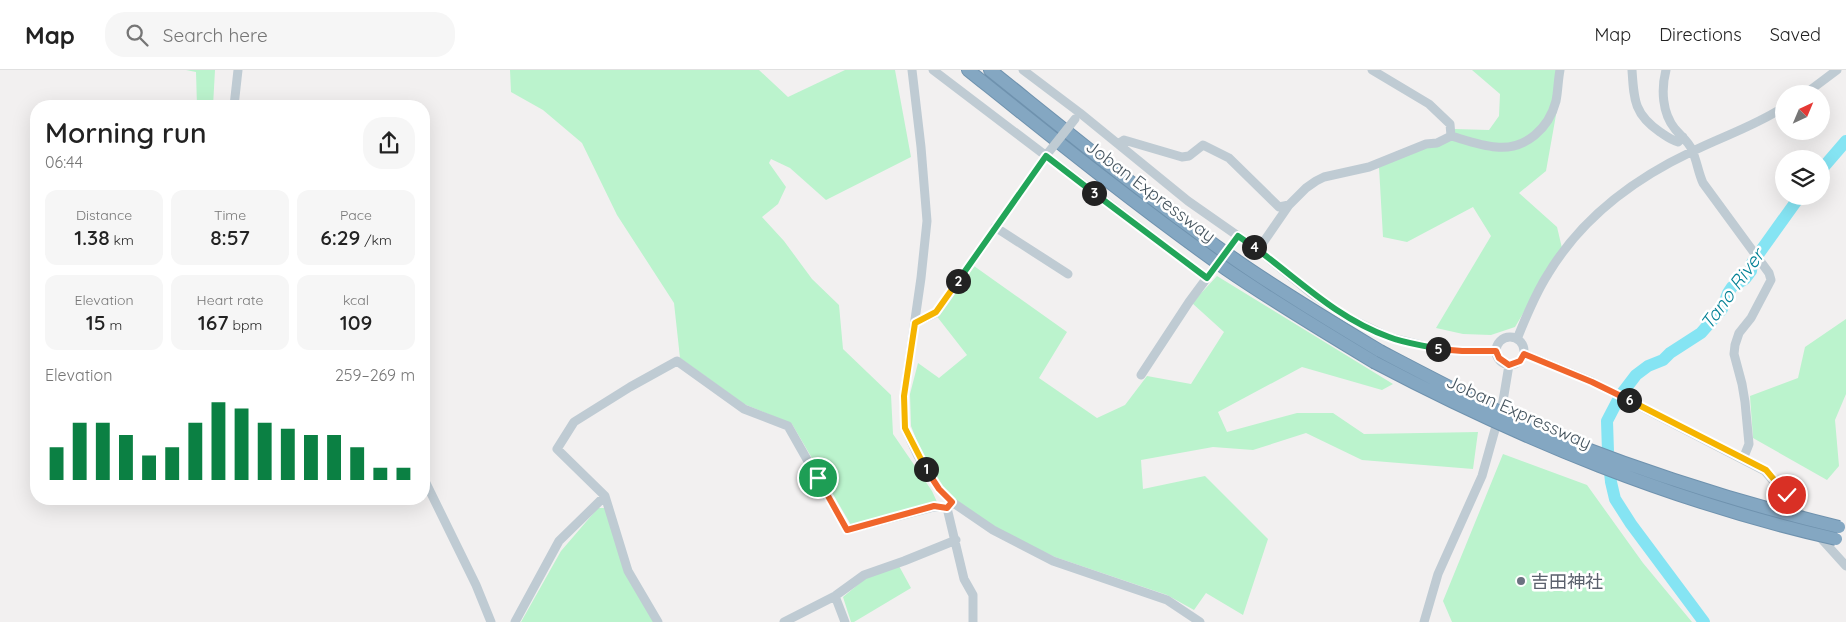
<!DOCTYPE html>
<meta charset="utf-8">
<style>
body{margin:0;font-family:Quicksand,"Noto Sans JP",sans-serif;background:#f6f6f6;color:#222;height:100vh;display:flex;flex-direction:column;font-size:19px;white-space:nowrap}
*{box-sizing:border-box;margin:0}
p{font-size:16px;color:#767676}
.icon{flex:none;width:28px;height:28px;fill:none;stroke:currentColor;stroke-width:2;stroke-linecap:round;stroke-linejoin:round}
.map{position:relative;flex:1;overflow:hidden}
.drawer{position:absolute;left:30px;top:30px;width:400px;height:405px;display:flex;flex-direction:column;background:#fff;border-radius:20px;box-shadow:0 5px 20px #0002}
.drawer>*{flex:none}
.needle{width:32px;rotate:44deg}
.tools{position:absolute;left:1775px;top:15px;display:grid;gap:10px}
.tools a{display:grid;place-items:center;width:55px;height:55px;border-radius:50%;background:#fff;box-shadow:0 5px 20px #0002;font-size:25px}
.pin{position:absolute;display:grid;place-items:center;width:42px;height:42px;color:#fff;margin:-21px;border:2px solid #fff;border-radius:50%;box-shadow:0 1px 5px #0007}
.km{position:absolute;width:25px;height:25px;margin:-12px;border-radius:50%;background:#222;color:#fff;font-size:14px;line-height:25px;text-align:center}
.round{display:grid;place-items:center;flex:none;width:52px;height:52px;border-radius:20px;background:#f6f6f6}
.overview{display:flex;align-items:center;justify-content:space-between;height:85px;padding:0 15px}
h1{font-size:28px;font-weight:600;line-height:38px}
.metrics{display:grid;grid-template-columns:repeat(3,1fr);gap:8px;height:85px;padding:5px 15px}
.metrics div{display:grid;align-content:center;border-radius:12px;background:#f6f6f6;text-align:center}
.metrics b{font-size:21px;font-weight:600}
.metrics small{font-size:14px;font-weight:400}
.metrics p{font-size:14px}
.chart{height:140px;padding:10px 15px}
.chart p{display:flex;justify-content:space-between}
.chart svg{width:100%;height:90px;margin-top:5px;stroke:#0b8043;stroke-width:6}
header{display:flex;align-items:center;gap:30px;box-sizing:border-box;height:70px;padding:0 25px;background:#fff;border-bottom:1px solid #e0e0e0}
header strong{font-size:24px}
nav{display:flex;gap:28px;margin-inline-start:auto;font-size:18px}
.search{width:350px;height:45px;background:#f6f6f6;display:flex;align-items:center;gap:12px;box-sizing:border-box;padding:0 18px;border-radius:20px;color:#767676;font-size:19px}
.map>svg:first-child{display:block}
.green{fill:#bbf3cd}
.lines{fill:none;stroke-linecap:round;stroke-linejoin:round}
.river{stroke:#85e4f3;stroke-width:12}
.highway-casing{stroke:#6f92ae;stroke-width:14}
.minor{stroke:#bfcbd3;stroke-width:9}
.highway{stroke:#84a7c2;stroke-width:12}
.highway-bridge-casing{stroke:#6f92ae;stroke-width:14;stroke-linecap:butt}
.minor-bridge{stroke:#bfcbd3;stroke-width:9}
.highway-bridge{stroke:#84a7c2;stroke-width:12}
.split-1-casing{stroke:#fff;stroke-width:10}
.split-2-casing{stroke:#fff;stroke-width:10}
.split-3-casing{stroke:#fff;stroke-width:10}
.split-4-casing{stroke:#fff;stroke-width:10}
.split-5-casing{stroke:#fff;stroke-width:10}
.split-6-casing{stroke:#fff;stroke-width:10}
.split-7-casing{stroke:#fff;stroke-width:10}
.split-1{stroke:#f0652b;stroke-width:6}
.split-2{stroke:#f5b400;stroke-width:6}
.split-3{stroke:#22a559;stroke-width:6}
.split-4{stroke:#22a559;stroke-width:6}
.split-5{stroke:#22a559;stroke-width:6}
.split-6{stroke:#f0652b;stroke-width:6}
.split-7{stroke:#f5b400;stroke-width:6}
.worship-dot{fill:#6b7280;stroke:#fff;stroke-width:2}
.labels{text-anchor:middle;dominant-baseline:central;stroke-width:5;stroke-linejoin:round;paint-order:stroke}
.street-label{font-size:18px;fill:#46555f;stroke:#fff}
.worship-label{font-size:18px;fill:#5b616d;stroke:#fff;text-anchor:start}
.water-label{font-size:19px;font-style:italic;fill:#048296;stroke:#fff}
</style>
<header>
<strong>Map</strong>
<div class="search"><svg class="icon" aria-label="search" viewBox="0 0 24 24"><circle cx="10" cy="10" r="6"/><path d="M15 15l6 6"/></svg>Search here</div>
<nav><a>Map</a><a>Directions</a><a>Saved</a></nav>
</header>
<div class="map">
<svg width="1846" height="552" viewBox="0 0 1846 552">
<rect width="100%" height="100%" fill="#f2f0f0"/>
<path class="green" d="M186 0H215L213 36H197L196 2Z
M510 0H759L788 27 845 0H895L911 87 826 130 790 98 771 89 769 93 786 117 778 134 762 147 784 171 812 209 839 235 843 279 891 325 893 364 932 421 937 432 851 455 792 354 744 334 680 288 674 233 617 145 582 73 543 40 511 22Z
M1472 0H1564L1546 101 1519 123 1557 157 1562 178 1515 257 1491 265 1463 264 1436 258 1491 166 1473 137 1407 172 1383 167 1379 97 1426 77 1454 59 1489 60 1499 46 1500 24Z
M974 196 1067 262 1039 308 1097 348 1125 335 1147 306 1191 314 1224 262 1192 233 1217 206 1393 314 1382 320 1302 297 1218 342 1227 362 1297 343H1333L1364 364 1478 362 1473 399 1362 390 1306 363 1253 380 1213 377 1141 390 1143 419 1205 406 1268 469 1243 545 1206 523 1194 540 1167 525 1055 487 994 458 955 429 941 415 922 384 911 356 910 324 918 293 939 308 967 285 935 244Z
M1846 249V324L1835 350 1839 396 1827 410 1753 368 1750 326 1798 308 1805 277Z
M1503 384 1587 415 1643 493 1692 552H1452L1443 531Z
M598 438H606L654 552H521L561 481Z
M899 496 911 518 854 552H851L843 527 866 508Z"/>
<g class="lines">
<path class="river" d="M1821 100 1846 71
M1704 552 1631 454 1615 429 1611 412 1608 382 1607 351 1620 326 1636 305 1648 296 1663 290 1670 283 1701 263 1722 239 1728 223 1732 217 1745 209 1751 201 1752 193 1800 126"/>
<g class="highway-casing">
<path id="highway" d="M968 0C1053 68 1137 136 1226 199 1274 232 1324 262 1374 292
M990 0C1070 64 1149 129 1233 188 1280 221 1330 251 1380 281"/>
</g>
<path class="minor" d="M912 0 921 77 927 151 921 208 904 326 905 358 918 386 939 419 952 432 993 460 1053 491 1167 530 1200 552
M933 0 1207 208
M1023 0 1080 43 1188 131 1258 180 1311 223 1347 247 1389 267 1438 279 1462 281H1496
M1372 0 1429 34 1450 54 1451 66
M1632 0C1634 30 1634 44 1660 62 1666 66 1671 70 1678 72L1683 67
M1666 0C1661 19 1662 43 1675 59 1681 66 1689 72 1692 80 1697 91 1698 102 1703 113L1769 203 1771 210 1751 248 1739 263 1735 275 1734 284 1742 314 1745 332 1749 374 1743 389
M1805 24 1837 0
M234 36 238 0
M1118 74 1124 70 1182 87 1189 86 1203 75 1229 88 1279 137 1289 135
M995 157 1068 204
M1258 180 1289 135 1306 118 1316 111 1324 107 1369 97 1426 74 1437 73 1451 66C1465 70 1482 76 1496 77 1526 80 1549 58 1556 31 1558 21 1558 10 1560 0
M915 253 936 243 1048 83
M1496 281a14 14 0 1 1 28 0a14 14 0 1 1-28 0Z
M1517 269C1526 247 1535 224 1548 204 1581 149 1634 109 1691 82 1723 66 1753 57 1784 37
M1524 284 1593 312 1765 401 1805 449
M1141 305 1189 232 1209 205
M424 409 476 515 491 552
M950 435 947 438 964 509 973 525V552
M1818 465 1846 496
M835 526 845 552
M515 552 559 471 605 426
M658 552 628 501 605 426 557 379 574 352 630 317 677 291 744 339 788 356 847 460 934 437 947 438
M784 552 835 526 864 505 904 491 956 470
M1424 552 1438 504 1482 406 1503 331 1509 295"/>
<use href="#highway" class="highway"/>
<g class="highway-bridge-casing">
<path id="highway-bridge" d="M1380 281C1443 314 1505 347 1571 373 1659 407 1748 435 1839 457
M1374 292C1522 370 1673 432 1836 469"/>
</g>
<path class="minor-bridge" d="M1048 83 1075 49
M1209 205 1236 169"/>
<use href="#highway-bridge" class="highway-bridge"/>
</g>
<g class="lines">
<g class="split-1-casing">
<path id="split-1" d="M818 408 847 460 934 436 947 438 952 432 939 419 926 399"/>
</g>
<g class="split-2-casing">
<path id="split-2" d="M926 399 905 358 904 326 915 253 936 242 958 211"/>
</g>
<g class="split-3-casing">
<path id="split-3" d="M958 211 1046 86 1094 123"/>
</g>
<g class="split-4-casing">
<path id="split-4" d="M1094 123 1207 208 1238 166 1254 177"/>
</g>
<g class="split-5-casing">
<path id="split-5" d="M1254 177C1298 209 1336 248 1389 267 1404 273 1422 275 1438 279"/>
</g>
<g class="split-6-casing">
<path id="split-6" d="M1438 279 1462 281H1496L1499 288 1509 295 1520 291 1524 284 1592 312 1629 330"/>
</g>
<g class="split-7-casing">
<path id="split-7" d="M1629 330 1766 400 1787 425"/>
</g>
<use href="#split-1" class="split-1"/>
<use href="#split-2" class="split-2"/>
<use href="#split-3" class="split-3"/>
<use href="#split-4" class="split-4"/>
<use href="#split-5" class="split-5"/>
<use href="#split-6" class="split-6"/>
<use href="#split-7" class="split-7"/>
</g>
<circle class="worship-dot" cx="1521" cy="511" r="5"/>
<g class="labels">
<g class="street-label">
<text transform="translate(1151 121) rotate(37)">Joban Expressway</text>
<text transform="translate(1519 342) rotate(24)">Joban Expressway</text>
</g>
<g class="worship-label">
<text x="1531" y="511">吉田神社</text>
</g>
<g class="water-label">
<text transform="translate(1732 219) rotate(-54)">Tano River</text>
</g>
</g>
</svg>
<div class="tools">
<a><svg class="needle" viewBox="-14 -14 28 28"><path d="M0-13l5 13h-10z" fill="#e53935"/><path d="M0 13l5-13h-10z" fill="#767676"/></svg></a>
<a><svg class="icon" aria-label="layers" viewBox="0 0 24 24"><path d="M12 4l9 5-9 5-9-5zM3 14l9 5 9-5"/></svg></a>
</div>
<div class="pin" style="left:818px;top:408px;background:#1e9e55"><svg class="icon" aria-label="arrive" viewBox="0 0 24 24"><path d="M6 21V4h12l-3 4 3 4H6"/></svg></div>
<div class="pin" style="left:1787px;top:425px;background:#d93025"><svg class="icon" aria-label="check" viewBox="0 0 24 24"><path d="M5 12l5 5 9-10"/></svg></div>
<b class="km" style="left:926px;top:399px">1</b>
<b class="km" style="left:958px;top:211px">2</b>
<b class="km" style="left:1094px;top:123px">3</b>
<b class="km" style="left:1254px;top:177px">4</b>
<b class="km" style="left:1438px;top:279px">5</b>
<b class="km" style="left:1629px;top:330px">6</b>
<section class="drawer">
<div class="overview"><div><h1>Morning run</h1><p>06:44</p></div><a class="round"><svg class="icon" aria-label="share" viewBox="0 0 24 24"><path d="M12 15V3M7 8l5-5 5 5M5 13v7h14v-7"/></svg></a></div>
<div class="metrics">
<div><p>Distance</p><b>1.38<small> km</small></b></div>
<div><p>Time</p><b>8:57</b></div>
<div><p>Pace</p><b>6:29<small> /km</small></b></div>
</div>
<div class="metrics">
<div><p>Elevation</p><b>15<small> m</small></b></div>
<div><p>Heart rate</p><b>167<small> bpm</small></b></div>
<div><p>kcal</p><b>109</b></div>
</div>
<div class="chart"><p><span>Elevation</span>259–269 m</p>
<svg viewBox="0 0 160 44" preserveAspectRatio="none"><path d="M5 44V28M15 44V16M25 44V16M35 44V22M45 44V32M55 44V28M65 44V16M75 44V6M85 44V9M95 44V16M105 44V19M115 44V22M125 44V22M135 44V28M145 44V38M155 44V38"/></svg>
</div>
</section>
</div>
